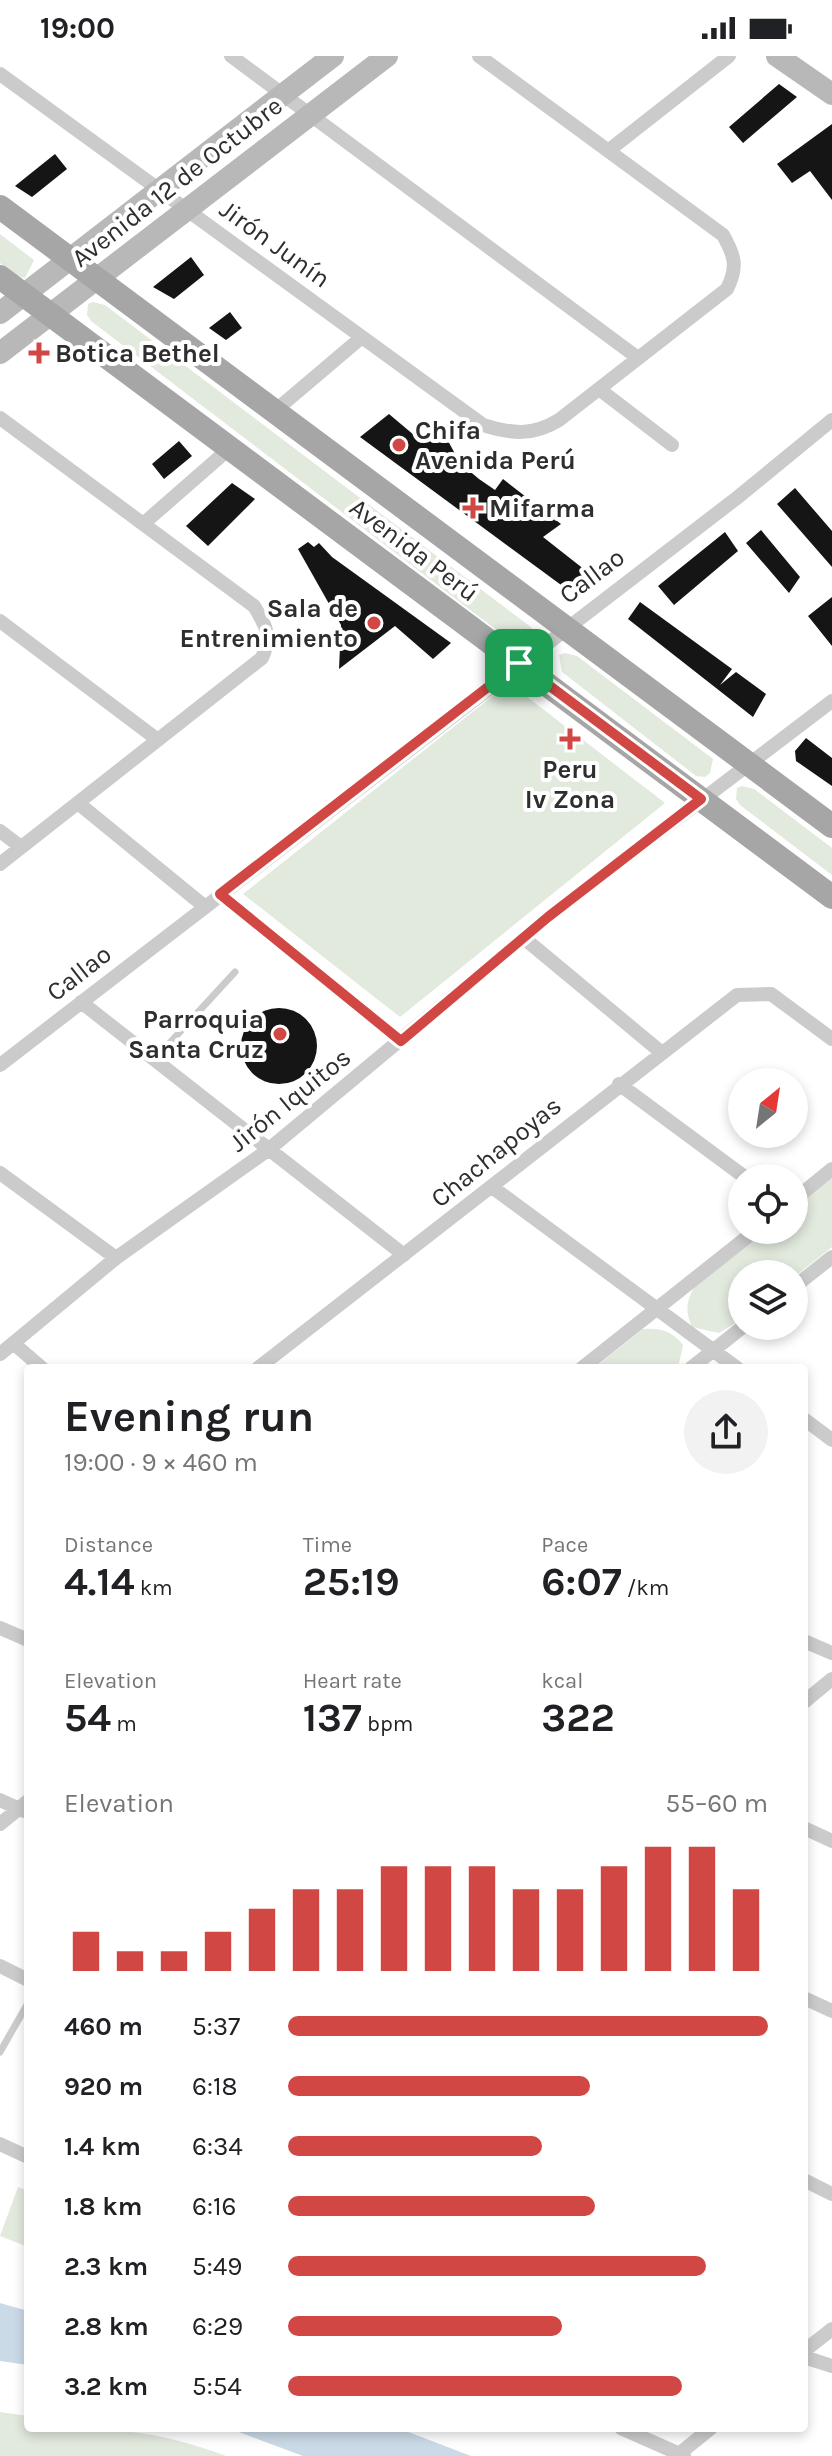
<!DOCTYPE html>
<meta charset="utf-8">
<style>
body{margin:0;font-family:Karla,sans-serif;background:#f2f2f2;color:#202124;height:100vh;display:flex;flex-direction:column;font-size:30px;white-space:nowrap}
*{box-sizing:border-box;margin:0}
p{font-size:26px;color:#757577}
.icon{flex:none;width:44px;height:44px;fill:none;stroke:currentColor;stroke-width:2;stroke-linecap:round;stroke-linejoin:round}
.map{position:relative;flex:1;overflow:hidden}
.side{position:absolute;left:24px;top:1308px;width:784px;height:1068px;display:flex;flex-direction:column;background:#fff;border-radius:8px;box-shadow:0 4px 12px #0003}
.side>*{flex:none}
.needle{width:52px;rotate:30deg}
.fabs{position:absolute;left:728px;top:1012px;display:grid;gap:16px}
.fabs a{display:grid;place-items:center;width:80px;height:80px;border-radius:50%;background:#fff;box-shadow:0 4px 12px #0003;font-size:40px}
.pin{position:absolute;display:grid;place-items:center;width:68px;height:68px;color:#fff;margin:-34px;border-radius:16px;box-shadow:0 4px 12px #0006}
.round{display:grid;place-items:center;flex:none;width:84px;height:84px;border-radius:42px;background:#f2f2f2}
.head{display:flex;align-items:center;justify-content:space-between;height:136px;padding:0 40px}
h1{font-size:44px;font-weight:700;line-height:60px}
.stats{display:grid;grid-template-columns:repeat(3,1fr);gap:12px;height:136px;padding:8px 40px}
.stats div{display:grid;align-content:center}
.stats b{font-size:40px;font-weight:700}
.stats small{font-size:22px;font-weight:400}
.stats p{font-size:22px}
.chart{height:224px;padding:16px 40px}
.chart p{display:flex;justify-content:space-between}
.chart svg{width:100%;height:144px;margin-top:8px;stroke:#d14743;stroke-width:6}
ul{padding:0 40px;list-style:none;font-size:26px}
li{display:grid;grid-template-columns:128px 96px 1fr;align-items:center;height:60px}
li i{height:20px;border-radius:10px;background:#d14743}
.status{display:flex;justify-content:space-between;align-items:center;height:56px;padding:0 40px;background:#fff;direction:ltr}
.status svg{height:22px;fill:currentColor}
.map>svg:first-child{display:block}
.green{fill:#e2e9dd}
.water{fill:#cbdae7}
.building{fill:#151515}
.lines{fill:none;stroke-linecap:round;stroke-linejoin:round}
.lane{stroke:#cbcbcb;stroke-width:7}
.street{stroke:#cbcbcb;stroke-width:14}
.secondary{stroke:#b8b8b8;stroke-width:22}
.primary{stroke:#a6a6a6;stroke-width:24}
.route-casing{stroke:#fff;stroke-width:16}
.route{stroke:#d14743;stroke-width:10}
.poi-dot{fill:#d14743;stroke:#fff;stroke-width:3}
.labels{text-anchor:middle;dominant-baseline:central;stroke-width:8;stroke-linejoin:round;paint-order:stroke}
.street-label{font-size:26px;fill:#2e2e2e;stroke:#fff}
.poi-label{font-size:26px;font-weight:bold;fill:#2e2e2e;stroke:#fff;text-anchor:start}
</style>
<div class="status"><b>19:00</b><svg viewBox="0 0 49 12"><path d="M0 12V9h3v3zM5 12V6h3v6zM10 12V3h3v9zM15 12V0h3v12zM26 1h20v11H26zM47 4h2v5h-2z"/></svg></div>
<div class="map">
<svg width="832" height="2400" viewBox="0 0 832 2400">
<rect width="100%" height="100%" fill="#fff"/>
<path class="green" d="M0 178 34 204 25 222 17 220 0 207Z
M93 246 105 249 532 572 523 589 515 588 91 265 87 259 88 248Z
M565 597 577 600 713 703 710 717 705 721 696 720 562 616 559 599Z
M509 627 665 747 400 961 243 838Z
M742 730 754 733 832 792V819L740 749 736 743 737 732Z
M832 1122V1191L794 1221V1218H742V1263L719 1277 692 1271C685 1255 686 1245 695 1230L767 1174H794V1153Z
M643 1273C660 1272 671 1274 683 1289L678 1312H594Z
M18 2131 28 2135V2191L0 2180Z
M0 2356 28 2360V2372C106 2372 151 2372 226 2400H0Z"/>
<path class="water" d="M0 2247 28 2255V2309L0 2305Z
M228 2372H398L471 2400H303Z"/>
<path class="building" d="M779 28 797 41 743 87 729 71Z
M832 68V144L810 115 792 127 777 108Z
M55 98 67 113 32 141 15 130Z
M191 201 204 219 174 243 153 231Z
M230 256 242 272 226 284 209 272Z
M389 358 421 385 440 370 460 407 479 423 495 434 503 423 561 468 543 481 599 525 572 537 360 381Z
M179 385 192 400 164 423 152 408Z
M232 427 255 443 208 490 186 470Z
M795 432 832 475V511L777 448Z
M761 474 800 521 789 537 746 487Z
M725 476 738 495 674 549 658 530Z
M308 486 314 491 319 487 332 501 451 587 433 603 395 570 339 613 341 569 298 493Z
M832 541V590L808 560Z
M640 546 732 613 720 629 736 616 766 638 753 661 628 563Z
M806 682 832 702V730L796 705 795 695Z
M241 990a38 38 0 1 1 76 0a38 38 0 1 1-76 0Z"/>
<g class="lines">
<path class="lane" d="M155 1003 235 916
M0 1996 28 1947"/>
<path class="street" d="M231 0 638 302
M0 18 483 369C512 378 533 380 559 364L727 233C738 211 735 200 723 179L479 0
M608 95 729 0
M599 333 672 389
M276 354 362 281
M0 362 254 550C266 570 272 579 262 602L0 808
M143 468 230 392
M0 565 158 684
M78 747 204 850
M0 775 21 791
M220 838 401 985
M525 883 662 997
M81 946 404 1199
M0 1009 738 441 832 364
M619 1028 746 1122
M0 1117 116 1202
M492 1131 737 1312
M794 1144 832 1113
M794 1231 832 1201
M13 1287 42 1312
M0 1298 116 1202 268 1094 548 861 832 645
M258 1312 737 939 771 938 832 983
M582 1312 756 1174
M691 1312 744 1270
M804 1363 832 1384
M0 1572 28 1584
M804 1585 832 1597
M804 1646 832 1623
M0 1744 24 1755
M0 1768 28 1745
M804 1772 832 1785
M0 1910 28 1924
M804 1942 832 1955
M0 2088 28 2101
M804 2124 832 2138
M804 2295 832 2273
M804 2301 832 2310
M621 2372 684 2400
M679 2398 711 2372"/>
<path class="secondary" d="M777 0 832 38
M0 257 333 0
M0 297 387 0"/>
<path class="primary" d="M0 151 832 770
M0 221 832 841"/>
</g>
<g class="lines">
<g class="route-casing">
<path id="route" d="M519 607 701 743 548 861 401 985 220 838Z"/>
</g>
<use href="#route" class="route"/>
</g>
<g class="poi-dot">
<path d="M35 285h8v8h8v8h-8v8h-8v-8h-8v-8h8z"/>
<circle cx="399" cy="389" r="8"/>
<path d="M469 440h8v8h8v8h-8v8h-8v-8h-8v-8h8z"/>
<circle cx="374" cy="567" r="8"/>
<path d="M566 671h8v8h8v8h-8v8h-8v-8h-8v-8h8z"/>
<circle cx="280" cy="978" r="8"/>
</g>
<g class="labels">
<g class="street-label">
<text transform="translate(177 126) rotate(-38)">Avenida 12 de Octubre</text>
<text transform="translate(275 188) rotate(36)">Jirón Junín</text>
<text transform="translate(414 494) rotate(37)">Avenida Perú</text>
<text transform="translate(592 520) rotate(-37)">Callao</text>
<text transform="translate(79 917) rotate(-38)">Callao</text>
<text transform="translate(290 1044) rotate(-39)">Jirón Iquitos</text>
<text transform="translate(496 1096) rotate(-39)">Chachapoyas</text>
</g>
<g class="poi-label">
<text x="55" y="297">Botica Bethel</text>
<text x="415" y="374">Chifa<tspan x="415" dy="30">Avenida Perú</tspan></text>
<text x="489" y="452">Mifarma</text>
<text x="358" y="552" text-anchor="end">Sala de<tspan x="358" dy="30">Entrenimiento</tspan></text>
<text x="570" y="713" text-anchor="middle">Peru<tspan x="570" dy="30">Iv Zona</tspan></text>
<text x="264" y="963" text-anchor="end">Parroquia<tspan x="264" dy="30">Santa Cruz</tspan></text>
</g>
</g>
</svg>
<div class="fabs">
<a><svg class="needle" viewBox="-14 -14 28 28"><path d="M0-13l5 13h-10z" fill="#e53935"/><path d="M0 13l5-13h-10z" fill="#757577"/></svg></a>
<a><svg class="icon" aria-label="locate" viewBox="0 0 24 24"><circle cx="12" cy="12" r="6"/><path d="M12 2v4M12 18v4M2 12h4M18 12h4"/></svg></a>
<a><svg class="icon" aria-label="layers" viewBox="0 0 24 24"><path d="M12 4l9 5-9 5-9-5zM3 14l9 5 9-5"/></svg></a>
</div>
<div class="pin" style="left:519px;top:607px;background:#1e9e55"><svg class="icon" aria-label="arrive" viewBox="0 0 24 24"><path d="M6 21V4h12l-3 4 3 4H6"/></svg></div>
<section class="side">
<div class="head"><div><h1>Evening run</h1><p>19:00 · 9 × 460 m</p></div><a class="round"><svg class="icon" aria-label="share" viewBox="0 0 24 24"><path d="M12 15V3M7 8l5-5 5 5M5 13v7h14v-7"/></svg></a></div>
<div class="stats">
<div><p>Distance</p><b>4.14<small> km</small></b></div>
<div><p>Time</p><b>25:19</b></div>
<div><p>Pace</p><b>6:07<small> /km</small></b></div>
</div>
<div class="stats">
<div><p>Elevation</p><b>54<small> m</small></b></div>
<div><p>Heart rate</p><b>137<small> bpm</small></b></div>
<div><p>kcal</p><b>322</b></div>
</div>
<div class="chart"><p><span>Elevation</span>55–60 m</p>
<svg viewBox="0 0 160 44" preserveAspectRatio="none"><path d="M5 44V32M15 44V38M25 44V38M35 44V32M45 44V25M55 44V19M65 44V19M75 44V12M85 44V12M95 44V12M105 44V19M115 44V19M125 44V12M135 44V6M145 44V6M155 44V19"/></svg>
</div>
<ul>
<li><b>460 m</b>5:37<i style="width:100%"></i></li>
<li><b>920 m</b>6:18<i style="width:63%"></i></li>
<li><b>1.4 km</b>6:34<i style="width:53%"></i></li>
<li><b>1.8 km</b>6:16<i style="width:64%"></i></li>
<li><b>2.3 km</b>5:49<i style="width:87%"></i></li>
<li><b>2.8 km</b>6:29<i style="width:57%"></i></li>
<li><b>3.2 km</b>5:54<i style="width:82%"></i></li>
</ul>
</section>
</div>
